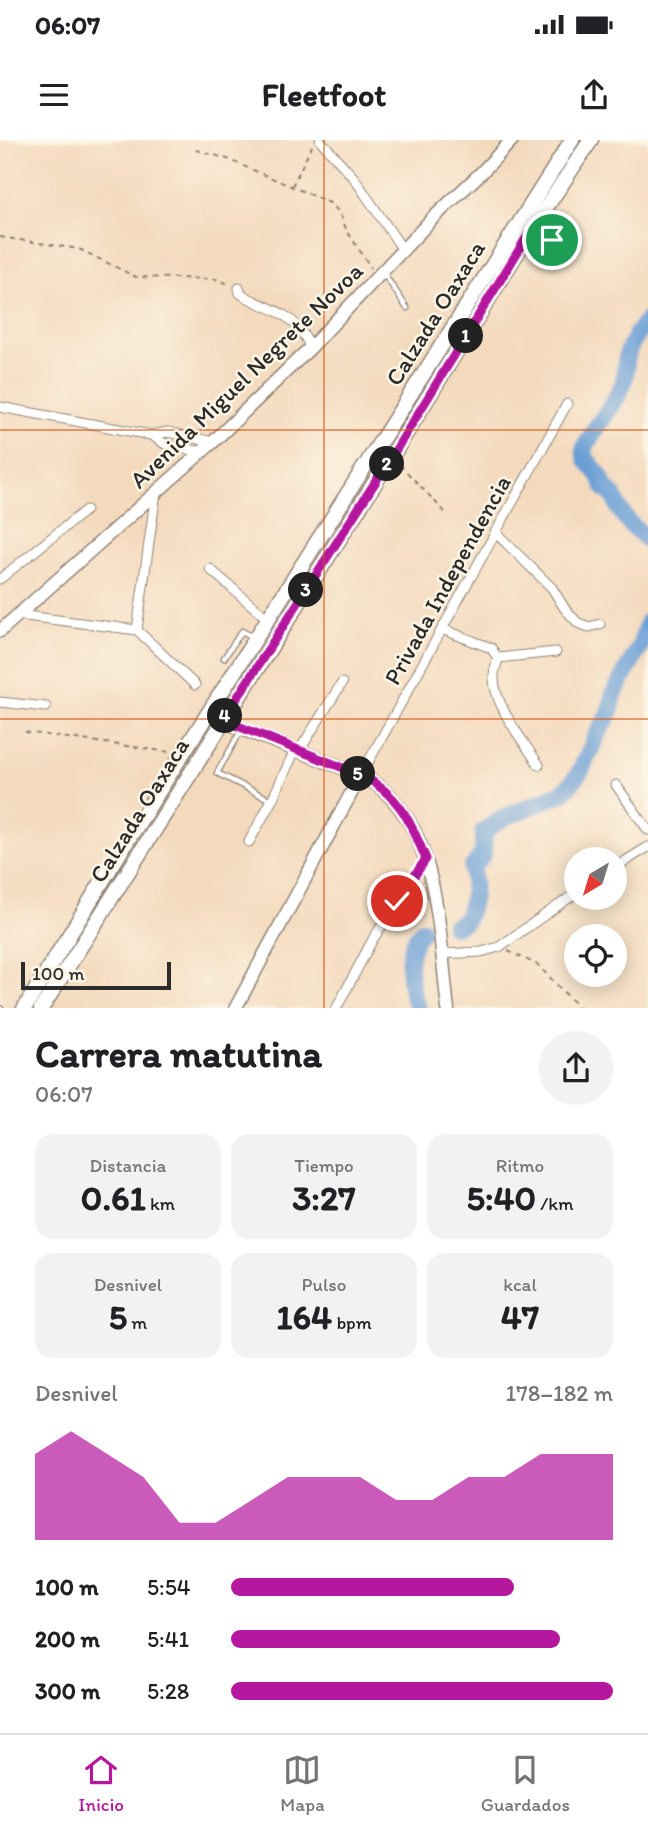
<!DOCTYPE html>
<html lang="es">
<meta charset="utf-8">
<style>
body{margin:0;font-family:Itim,sans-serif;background:#f2f2f2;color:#202124;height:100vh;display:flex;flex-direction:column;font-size:26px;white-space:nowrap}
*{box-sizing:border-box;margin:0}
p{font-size:23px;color:#757577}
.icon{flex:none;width:38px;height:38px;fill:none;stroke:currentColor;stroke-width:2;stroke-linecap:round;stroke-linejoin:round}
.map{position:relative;height:868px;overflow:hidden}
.side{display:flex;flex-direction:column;background:#fff;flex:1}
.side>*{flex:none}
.needle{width:46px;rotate:218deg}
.fabs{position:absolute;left:564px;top:707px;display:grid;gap:14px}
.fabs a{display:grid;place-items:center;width:63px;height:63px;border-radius:50%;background:#fff;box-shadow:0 4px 18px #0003;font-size:35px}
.scale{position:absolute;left:21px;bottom:18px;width:150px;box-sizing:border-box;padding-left:7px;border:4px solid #2b2b2b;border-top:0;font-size:19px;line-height:24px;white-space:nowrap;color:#2b2b2b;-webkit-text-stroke:5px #fcf5e5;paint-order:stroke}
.pin{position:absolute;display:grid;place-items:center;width:60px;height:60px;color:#fff;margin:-30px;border:4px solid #fff;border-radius:50%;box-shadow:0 2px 7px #0007}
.km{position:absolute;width:35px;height:35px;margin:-18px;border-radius:50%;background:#222;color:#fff;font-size:19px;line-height:35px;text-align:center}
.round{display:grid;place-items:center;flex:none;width:74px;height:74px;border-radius:37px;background:#f2f2f2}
.overview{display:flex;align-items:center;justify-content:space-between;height:119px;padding:0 35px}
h1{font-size:38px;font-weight:700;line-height:52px}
.metrics{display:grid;grid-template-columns:repeat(3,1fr);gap:10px;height:119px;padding:7px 35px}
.metrics div{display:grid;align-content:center;border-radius:18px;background:#f2f2f2;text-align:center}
.metrics b{font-size:35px;font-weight:700}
.metrics small{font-size:19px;font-weight:400}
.metrics p{font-size:19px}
.chart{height:196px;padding:14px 35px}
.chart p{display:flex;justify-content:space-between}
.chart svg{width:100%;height:126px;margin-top:7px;fill:#b5179e;opacity:.7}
ul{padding:0 35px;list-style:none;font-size:23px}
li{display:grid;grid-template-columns:112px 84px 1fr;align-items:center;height:52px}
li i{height:18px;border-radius:9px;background:#b5179e}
.status{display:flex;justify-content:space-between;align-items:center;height:49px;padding:0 35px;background:#fff;direction:ltr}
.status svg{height:19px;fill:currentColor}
header{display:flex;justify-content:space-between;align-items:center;height:91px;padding:0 35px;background:#fff;font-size:32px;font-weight:700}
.menu{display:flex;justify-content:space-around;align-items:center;height:98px;border-top:2px solid #e0e0e0;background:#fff;font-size:19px;color:#757577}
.menu a{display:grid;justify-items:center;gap:4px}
.menu .active{color:#b5179e}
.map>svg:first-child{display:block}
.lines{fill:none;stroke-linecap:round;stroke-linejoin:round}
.river{stroke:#699ed5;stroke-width:18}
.lane-casing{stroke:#908274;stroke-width:7}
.street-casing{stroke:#908274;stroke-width:11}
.secondary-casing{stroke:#908274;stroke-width:15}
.primary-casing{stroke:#908274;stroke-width:17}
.path{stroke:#908274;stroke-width:2;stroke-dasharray:5 5;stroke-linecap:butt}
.lane{stroke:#fff;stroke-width:4.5}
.street{stroke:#fff;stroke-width:9}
.secondary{stroke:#fff;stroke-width:12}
.primary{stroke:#fff;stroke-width:14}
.route-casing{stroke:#fff;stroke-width:14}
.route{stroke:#b5179e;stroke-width:9}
.grid{fill:none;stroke:#d5540f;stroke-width:2;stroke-opacity:0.55}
.labels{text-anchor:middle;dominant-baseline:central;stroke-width:5;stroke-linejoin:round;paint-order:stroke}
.street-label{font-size:24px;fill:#2b2b2b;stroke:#fcf5e5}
</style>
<div class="status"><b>06:07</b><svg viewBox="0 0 49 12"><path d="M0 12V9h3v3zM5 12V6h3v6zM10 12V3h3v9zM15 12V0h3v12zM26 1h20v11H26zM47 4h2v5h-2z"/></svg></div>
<header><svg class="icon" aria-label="menu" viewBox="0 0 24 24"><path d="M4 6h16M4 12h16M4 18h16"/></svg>Fleetfoot<svg class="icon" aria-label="share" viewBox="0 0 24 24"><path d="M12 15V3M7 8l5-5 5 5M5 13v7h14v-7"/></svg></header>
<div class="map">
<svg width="648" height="869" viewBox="0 0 648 869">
<rect width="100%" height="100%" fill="#fcf5e5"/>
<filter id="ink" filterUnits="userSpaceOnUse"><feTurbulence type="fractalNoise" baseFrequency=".0143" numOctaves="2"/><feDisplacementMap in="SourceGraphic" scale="14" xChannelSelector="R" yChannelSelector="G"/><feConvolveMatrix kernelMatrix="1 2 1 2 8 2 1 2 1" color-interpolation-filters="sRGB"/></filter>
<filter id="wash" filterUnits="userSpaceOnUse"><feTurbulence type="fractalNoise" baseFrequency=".00686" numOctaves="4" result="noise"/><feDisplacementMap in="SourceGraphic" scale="28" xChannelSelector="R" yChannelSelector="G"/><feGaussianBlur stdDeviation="1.57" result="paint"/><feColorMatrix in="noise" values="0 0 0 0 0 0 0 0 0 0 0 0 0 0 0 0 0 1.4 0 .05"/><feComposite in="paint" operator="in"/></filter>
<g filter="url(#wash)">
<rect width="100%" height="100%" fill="#f4dabd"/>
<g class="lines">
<path class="river" d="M648 180C640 188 632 201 628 212 625 222 626 234 623 244 614 269 593 286 584 310L586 319 600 336 605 348 614 356 620 370 630 384 648 400
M454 786 465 781C474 764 475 747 472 728L483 714 484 691 503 678 562 653 572 643 581 630 597 595 610 573 614 554 641 504 648 482
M418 869C408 846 403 808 423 790"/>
</g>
</g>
<g filter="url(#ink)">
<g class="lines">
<g class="lane-casing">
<path id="lane" d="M535 89 552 100
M384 134 407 168
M224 518 242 491 253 497
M242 589 217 633 271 660
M0 868 1 869"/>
</g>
<g class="street-casing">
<path id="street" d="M320 0 354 38 403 110
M239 148 240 153C257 165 281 169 295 184 302 190 306 200 311 207
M0 267 151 295 168 292 213 302
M151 295 165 304 202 312
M156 352 137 490 195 545
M495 392 552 448 565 469 578 483 589 487 600 484
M210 429 269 480
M0 439 86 370
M18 475 137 490
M442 489 491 508 498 518C497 524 494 530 494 535 492 563 524 602 539 625
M498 518 556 512
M0 562 46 567
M299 611 342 543
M361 635 567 264
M616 645 648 690
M249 702 272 660 295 610
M614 728 648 707
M441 814 481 812 499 807 576 753
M336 869 373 799 426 719"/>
</g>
<g class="secondary-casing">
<path id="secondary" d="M0 491 213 302 311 207 432 79 482 32 512 0
M210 571 223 580 242 589 361 635C441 676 438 791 448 869
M235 869 361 635"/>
</g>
<g class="primary-casing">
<path id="primary" d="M24 869 122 709 572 0
M41 869 392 316 533 87 591 0"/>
</g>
<path class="path" d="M196 10 225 18 330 63 339 72 347 91 371 128
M292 46 313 4
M0 97 79 109 136 137 216 139 231 145
M400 325 445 372
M25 592 170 612
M508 811 538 825 580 869"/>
<use href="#lane" class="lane"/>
<use href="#street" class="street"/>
<use href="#secondary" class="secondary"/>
<use href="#primary" class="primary"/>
</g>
</g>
<g class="lines" filter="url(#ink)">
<g class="route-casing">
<path id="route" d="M397 761 426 719C410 681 400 655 361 635L223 580 392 316 533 87 552 100"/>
</g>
<use href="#route" class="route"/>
</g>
<path class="grid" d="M324 0V869M0 290H648M0 579H648"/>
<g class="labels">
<g class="street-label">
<text transform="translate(435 173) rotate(-58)">Calzada Oaxaca</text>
<text transform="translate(246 235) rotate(-44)">Avenida Miguel Negrete Novoa</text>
<text transform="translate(447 440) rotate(-61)">Privada Independencia</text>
<text transform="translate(139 670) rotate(-58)">Calzada Oaxaca</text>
</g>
</g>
</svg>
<div class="fabs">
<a><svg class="needle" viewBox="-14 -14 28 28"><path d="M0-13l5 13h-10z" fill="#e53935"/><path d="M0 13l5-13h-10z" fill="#757577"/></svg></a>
<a><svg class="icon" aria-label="locate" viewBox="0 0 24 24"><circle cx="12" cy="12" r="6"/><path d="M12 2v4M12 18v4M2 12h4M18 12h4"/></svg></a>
</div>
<div class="scale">100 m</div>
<div class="pin" style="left:552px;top:100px;background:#1e9e55"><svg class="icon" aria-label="arrive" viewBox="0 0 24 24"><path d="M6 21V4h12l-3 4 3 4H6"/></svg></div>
<div class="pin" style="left:397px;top:761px;background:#d93025"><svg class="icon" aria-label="check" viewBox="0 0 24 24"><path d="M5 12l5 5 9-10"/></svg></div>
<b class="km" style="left:466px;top:196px">1</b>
<b class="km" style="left:387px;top:324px">2</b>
<b class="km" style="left:306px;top:450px">3</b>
<b class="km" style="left:225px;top:576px">4</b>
<b class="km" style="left:358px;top:634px">5</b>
</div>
<section class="side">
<div class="overview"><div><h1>Carrera matutina</h1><p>06:07</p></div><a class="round"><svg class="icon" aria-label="share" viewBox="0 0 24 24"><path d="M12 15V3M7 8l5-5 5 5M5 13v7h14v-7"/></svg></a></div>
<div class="metrics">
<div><p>Distancia</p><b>0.61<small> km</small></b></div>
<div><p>Tiempo</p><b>3:27</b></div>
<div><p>Ritmo</p><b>5:40<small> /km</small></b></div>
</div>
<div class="metrics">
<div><p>Desnivel</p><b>5<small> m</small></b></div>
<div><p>Pulso</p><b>164<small> bpm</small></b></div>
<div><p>kcal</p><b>47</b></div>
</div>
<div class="chart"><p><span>Desnivel</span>178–182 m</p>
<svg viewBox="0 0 160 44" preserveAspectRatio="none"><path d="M0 44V14L10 6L20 14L30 22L40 38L50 38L60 30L70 22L80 22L90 22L100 30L110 30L120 22L130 22L140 14L150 14L160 14V44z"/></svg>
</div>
<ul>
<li><b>100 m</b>5:54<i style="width:74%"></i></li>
<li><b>200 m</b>5:41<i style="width:86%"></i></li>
<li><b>300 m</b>5:28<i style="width:100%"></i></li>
</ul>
</section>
<nav class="menu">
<a class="active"><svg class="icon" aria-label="home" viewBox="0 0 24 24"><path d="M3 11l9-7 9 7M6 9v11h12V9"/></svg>Inicio</a>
<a><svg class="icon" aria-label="map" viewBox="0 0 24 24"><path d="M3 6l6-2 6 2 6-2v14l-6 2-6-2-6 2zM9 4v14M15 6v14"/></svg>Mapa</a>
<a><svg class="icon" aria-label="saved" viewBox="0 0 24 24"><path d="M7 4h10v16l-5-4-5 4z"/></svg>Guardados</a>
</nav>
